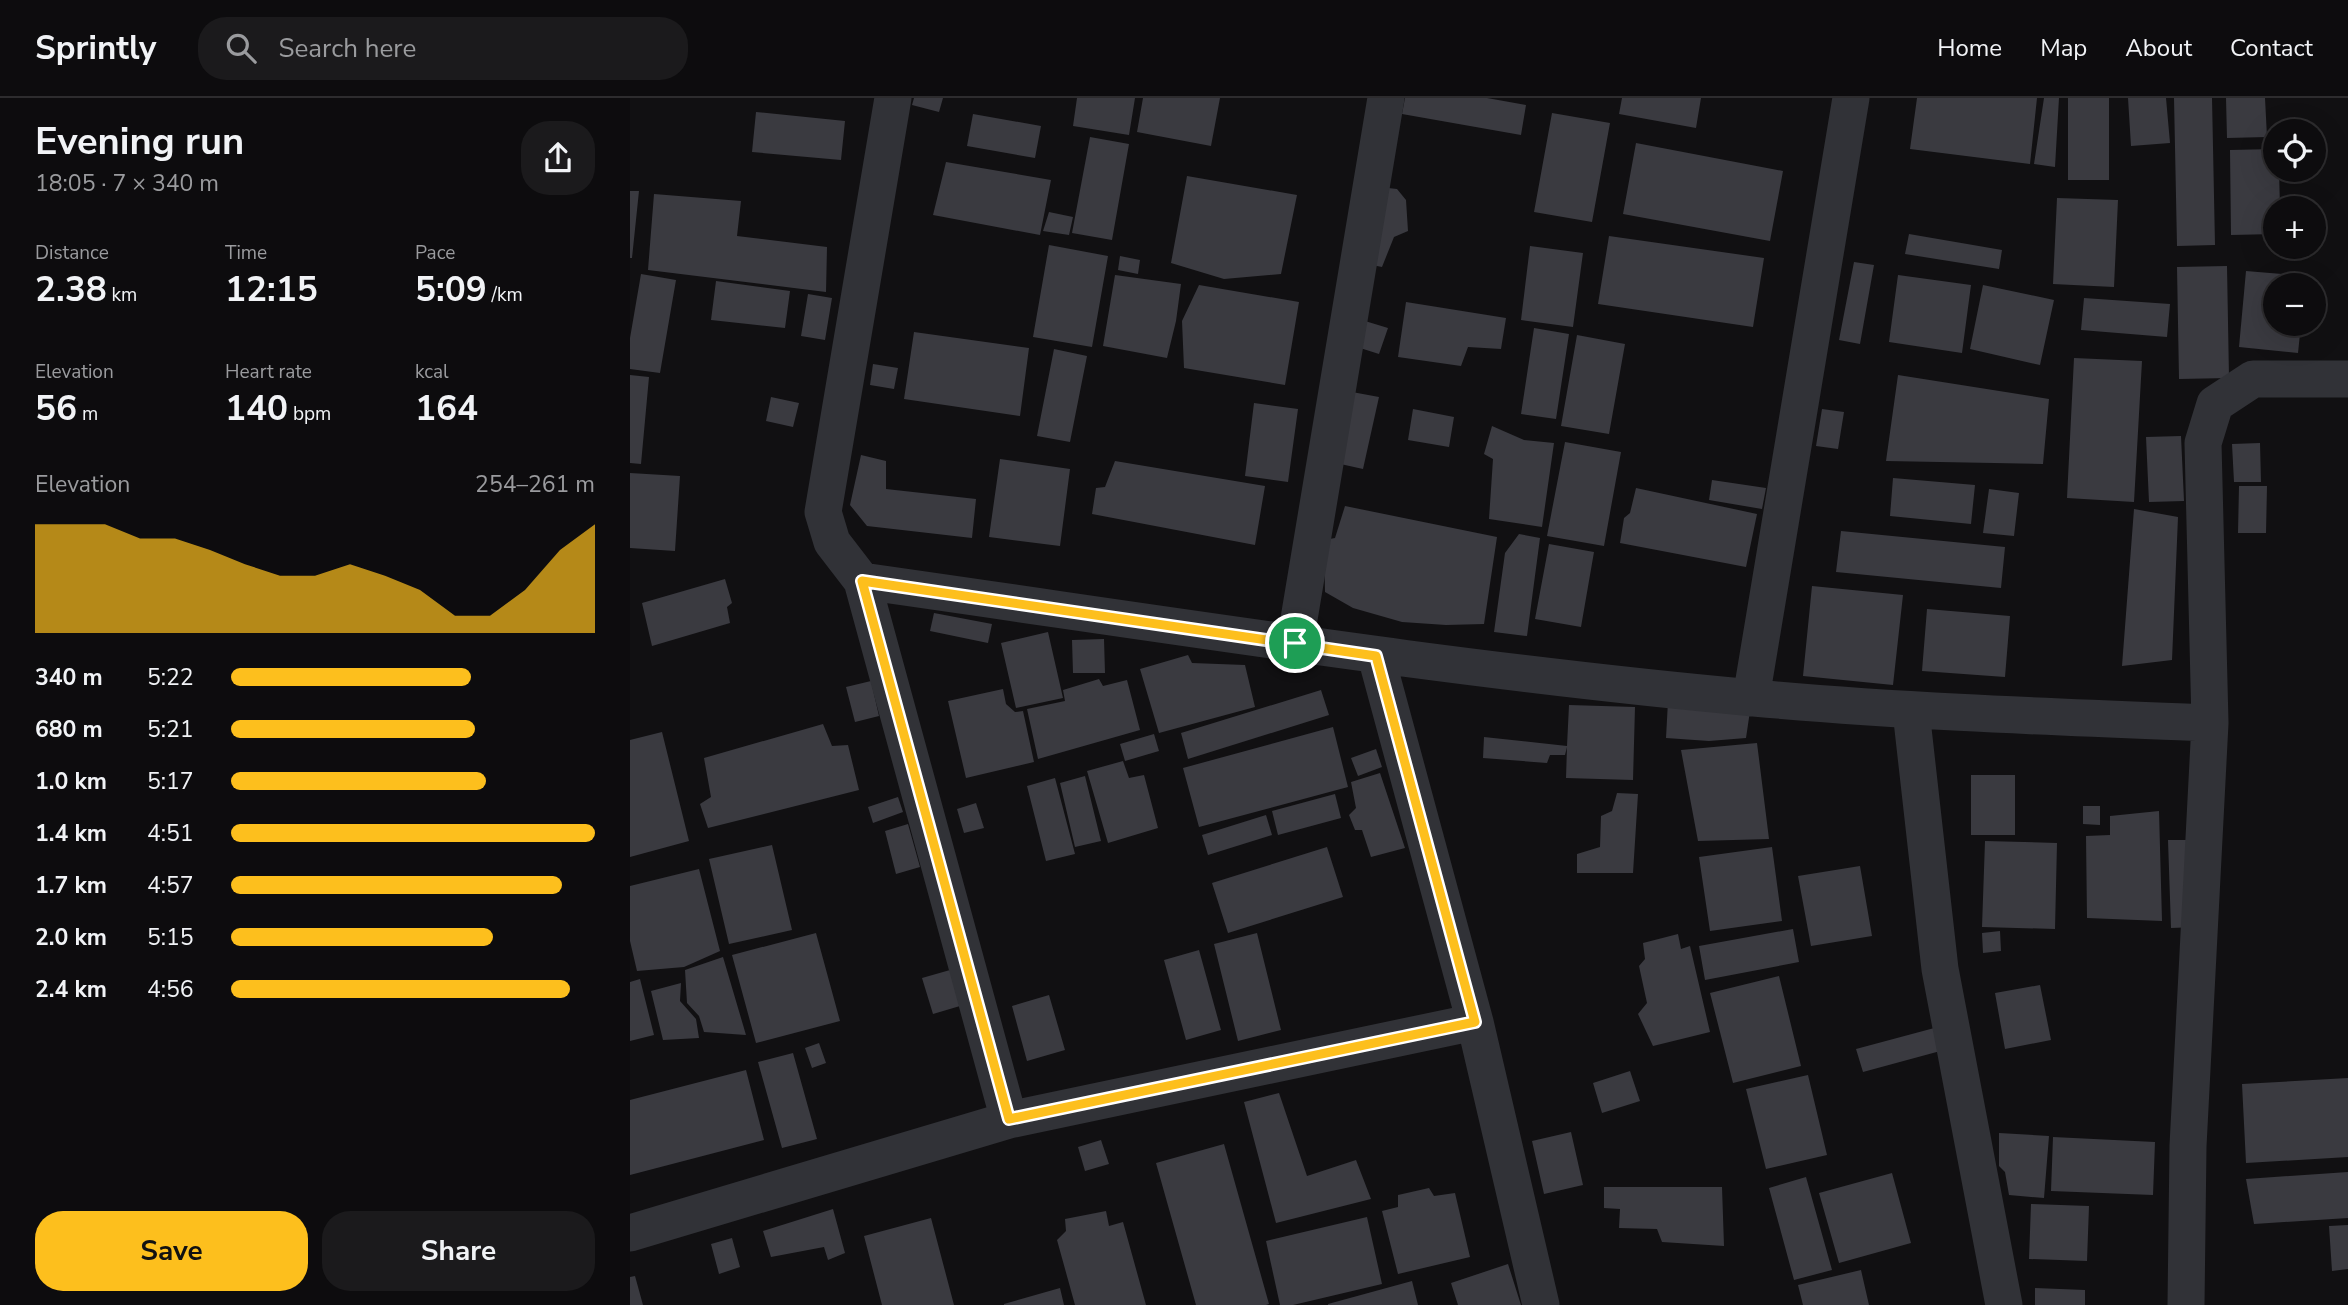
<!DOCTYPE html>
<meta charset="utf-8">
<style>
body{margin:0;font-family:"Nunito Sans",sans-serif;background:#1b1a1c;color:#f1f3f6;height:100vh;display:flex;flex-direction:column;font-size:26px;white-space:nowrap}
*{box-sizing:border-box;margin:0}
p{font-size:23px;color:#9a9b9e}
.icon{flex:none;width:38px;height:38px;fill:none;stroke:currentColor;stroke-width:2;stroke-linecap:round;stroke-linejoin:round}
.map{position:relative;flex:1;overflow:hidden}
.details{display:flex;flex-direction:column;background:#0d0c0e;width:630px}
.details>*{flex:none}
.buttons{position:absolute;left:1633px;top:21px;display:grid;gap:14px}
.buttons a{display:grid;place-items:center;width:63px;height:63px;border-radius:50%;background:#0d0c0e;box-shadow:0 7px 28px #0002,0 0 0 2px #2d2c2e;font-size:35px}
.pin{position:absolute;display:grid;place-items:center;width:60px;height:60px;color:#fff;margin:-30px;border:4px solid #fff;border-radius:50%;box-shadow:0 2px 7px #0007}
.round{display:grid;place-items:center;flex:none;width:74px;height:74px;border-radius:28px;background:#1b1a1c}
.overview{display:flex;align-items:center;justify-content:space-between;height:119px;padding:0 35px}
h1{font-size:38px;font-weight:700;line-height:52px}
.stats{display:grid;grid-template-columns:repeat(3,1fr);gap:10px;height:119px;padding:7px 35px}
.stats div{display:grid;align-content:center}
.stats b{font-size:35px;font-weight:700}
.stats small{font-size:19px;font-weight:400}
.stats p{font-size:19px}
.chart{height:196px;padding:14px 35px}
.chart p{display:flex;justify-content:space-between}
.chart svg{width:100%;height:126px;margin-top:7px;fill:#fdbf1d;opacity:.7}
.primary-button{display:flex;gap:14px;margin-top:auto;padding:14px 35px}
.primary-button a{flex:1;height:80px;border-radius:28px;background:#fdbf1d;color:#111;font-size:28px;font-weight:700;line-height:80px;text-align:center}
.primary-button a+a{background:#1b1a1c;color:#f1f3f6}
ul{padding:0 35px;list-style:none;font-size:23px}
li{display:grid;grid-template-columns:112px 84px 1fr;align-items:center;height:52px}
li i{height:18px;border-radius:9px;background:#fdbf1d}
header{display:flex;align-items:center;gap:42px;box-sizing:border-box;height:98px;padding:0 35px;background:#0d0c0e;border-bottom:2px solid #2d2c2e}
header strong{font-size:33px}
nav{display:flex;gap:38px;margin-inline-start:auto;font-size:24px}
.search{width:490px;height:63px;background:#1b1a1c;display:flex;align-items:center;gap:18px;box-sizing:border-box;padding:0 24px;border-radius:28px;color:#9a9b9e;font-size:26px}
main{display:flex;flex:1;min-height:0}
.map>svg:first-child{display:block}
.building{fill:#3a3a40}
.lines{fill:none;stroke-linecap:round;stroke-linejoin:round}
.street{stroke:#313237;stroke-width:37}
.route-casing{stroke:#fff;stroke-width:14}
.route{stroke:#fdbf1d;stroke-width:9}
</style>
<header>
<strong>Sprintly</strong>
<div class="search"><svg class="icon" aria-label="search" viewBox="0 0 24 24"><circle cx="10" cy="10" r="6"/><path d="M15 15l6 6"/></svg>Search here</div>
<nav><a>Home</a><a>Map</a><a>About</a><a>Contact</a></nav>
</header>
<main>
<section class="details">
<div class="overview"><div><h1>Evening run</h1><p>18:05 · 7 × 340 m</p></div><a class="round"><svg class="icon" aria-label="share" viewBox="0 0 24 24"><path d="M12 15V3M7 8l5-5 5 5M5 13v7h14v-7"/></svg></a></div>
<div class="stats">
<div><p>Distance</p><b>2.38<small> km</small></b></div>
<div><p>Time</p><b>12:15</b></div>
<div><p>Pace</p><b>5:09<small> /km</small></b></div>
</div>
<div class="stats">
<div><p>Elevation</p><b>56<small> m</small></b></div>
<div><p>Heart rate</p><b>140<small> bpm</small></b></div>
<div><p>kcal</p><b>164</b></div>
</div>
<div class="chart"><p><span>Elevation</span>254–261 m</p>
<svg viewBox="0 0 160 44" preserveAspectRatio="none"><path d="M0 44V6L10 6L20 6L30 11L40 11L50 15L60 20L70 24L80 24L90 20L100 24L110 29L120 38L130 38L140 29L150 15L160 6V44z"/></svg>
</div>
<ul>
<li><b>340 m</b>5:22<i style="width:66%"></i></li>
<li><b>680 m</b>5:21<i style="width:67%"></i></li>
<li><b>1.0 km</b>5:17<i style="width:70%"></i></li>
<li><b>1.4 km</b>4:51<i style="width:100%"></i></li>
<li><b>1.7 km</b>4:57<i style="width:91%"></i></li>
<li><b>2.0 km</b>5:15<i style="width:72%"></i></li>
<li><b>2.4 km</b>4:56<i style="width:93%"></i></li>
</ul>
<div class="primary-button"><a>Save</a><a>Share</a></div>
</section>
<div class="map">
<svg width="1718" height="1207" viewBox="0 0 1718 1207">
<rect width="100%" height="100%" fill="#111012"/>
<path class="building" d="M284 0H313L309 14 282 7Z
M447 0H505L499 37 443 28Z
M513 0H590L581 48 507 34Z
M775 0H857L896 7 891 37 772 16Z
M992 0H1071L1066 30 989 16Z
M1287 0H1407L1400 66 1280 51Z
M1414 0H1429L1425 69 1404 66Z
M1438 0H1479V82H1438Z
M1498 0H1536L1540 45 1501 48Z
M1544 0H1582L1585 147 1547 148Z
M1596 0H1635L1637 39 1597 40Z
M126 14 215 23 211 62 122 54Z
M922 15 980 25 962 124 904 114Z
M343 16 411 28 405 60 337 48Z
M460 39 499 46 482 142 442 135Z
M1006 45 1153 73 1140 143 993 116Z
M1645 51V72H1649L1650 110H1645V136L1601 137 1600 52Z
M316 64 421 82 410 137 303 117Z
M557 78 667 97 651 176 594 181 541 165Z
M758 90 767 91 776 102 778 133 764 139 752 169 742 167Z
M0 93H9L2 160H0Z
M24 96 111 103 107 138 197 149 196 194 18 172Z
M1427 100 1488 102 1484 189 1423 186Z
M419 114 443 119 439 137 413 133Z
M1279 136 1372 152 1369 171 1275 156Z
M979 138 1134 160 1123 229 968 206Z
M419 147 478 158 462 249 403 239Z
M900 148 953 155 943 229 891 222Z
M490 158 510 162 508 176 488 172Z
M1224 164 1244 167 1230 246 1209 242Z
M1597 168 1599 280 1549 281 1547 169Z
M1616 173 1674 178V187H1645V226H1671L1668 255 1609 249Z
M11 176 46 182 30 275 0 271V240Z
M485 177 551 186 546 223 537 260 473 248Z
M1268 177 1341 187 1332 255 1259 244Z
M86 183 160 193 155 230 81 222Z
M569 187 669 204 655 287 554 270 552 223Z
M1353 187 1424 202 1410 267 1340 251Z
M178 196 202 200 195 242 171 238Z
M1454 200 1540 206 1537 239 1451 232Z
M776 204 876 220 871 251 838 249 831 268 768 259Z
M735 223 758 230 749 256 727 249Z
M904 230 939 236 926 321 891 316Z
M284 234 399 250 390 318 274 301Z
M947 237 995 246 979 336 931 328Z
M424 251 457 258 440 344 407 338Z
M1444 260 1512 263 1504 404 1437 400Z
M243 266 268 270 264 291 240 287Z
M0 277 19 279 11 366 0 365Z
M1268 277 1419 301 1413 366 1256 363Z
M722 294 749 299 733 371 706 365Z
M141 299 169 305 163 329 136 323Z
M624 305 668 311 658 384 615 378Z
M783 311 824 319 819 349 778 342Z
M1192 311 1214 314 1208 351 1186 348Z
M862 328 894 342 924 345 912 429 859 421 863 361 854 356Z
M1551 338 1554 403 1519 404 1516 339Z
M935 344 991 354 974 448 917 438Z
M1630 345 1631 384H1604L1602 346Z
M231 357 256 363V391L346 401 342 440 237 428 220 407Z
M370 361 440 371 430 448 359 439Z
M485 363 635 388 625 447 462 416 466 390 475 389Z
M0 375 50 378 45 453 0 450Z
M1263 380 1345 387 1341 426 1260 418Z
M1082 382 1136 390 1132 411 1079 402Z
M1609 388H1637L1636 435H1608Z
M1006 390 1127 416 1116 469 990 445 994 420 1000 415Z
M1359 391 1389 395 1384 438 1353 435Z
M715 408 867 439 854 526 816 527 772 524 723 510 695 494 694 442 705 440Z
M1504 411 1548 419 1542 562 1492 568Z
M1211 433 1375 449 1371 490 1206 474Z
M889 436 910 440 897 538 864 534 875 455Z
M919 446 964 454 951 529 905 521Z
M95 481 102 505 97 509 100 525 22 548 12 505Z
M1182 488 1273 497 1263 587 1173 578Z
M1297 511 1380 518 1375 579 1292 573Z
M304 515 362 526 358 545 300 533Z
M418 534 433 600 386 610 371 545Z
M474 541 475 575H443L442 542Z
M558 557 562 565 615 567 625 609 529 635 510 571Z
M469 581 473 588 497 582 510 632 408 661 397 611 435 603 433 592Z
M241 583 249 618 225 624 216 589Z
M373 591 376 606 385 614 393 613 404 664 336 680 318 603Z
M691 592 699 617 558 661 551 635Z
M1038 603 1120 613 1116 640 1079 643 1036 640Z
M939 607 1005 609 1003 682 936 680 937 649 935 657H920L917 665 853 660 854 639 937 648Z
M193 626 202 648 218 647 229 692 78 730 70 706 81 699 74 660Z
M703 629 718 689 569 729 553 670Z
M32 634 59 743 0 759V642Z
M524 636 529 653 495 663 490 646Z
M1127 645 1139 741 1068 743 1051 652Z
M746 651 752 669 728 678 721 660Z
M493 663 499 680 514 677 528 730 478 745 457 673Z
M750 675 775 750 741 759 732 732H725L719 717 726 710 721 684Z
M1341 677H1385V737H1341Z
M455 678 471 743 445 749 430 685Z
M425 680 445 756 416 763 397 688Z
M987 695 1008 696 1003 775H947V756L970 749 971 718 982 713Z
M705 696 711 720 648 737 642 713Z
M268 699 273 714 243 725 238 709Z
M346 705 354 730 334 735 327 711Z
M1453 708H1470V727L1453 726Z
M1529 713 1532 823 1457 820 1456 738 1480 737V718Z
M636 717 642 737 578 757 572 737Z
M278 726 290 769 266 776 255 733Z
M1538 742H1563L1566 829 1541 830Z
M1355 743 1427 745 1425 831 1352 829Z
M142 747 162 832 99 846 79 761Z
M697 749 713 799 598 835 582 785Z
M1142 749 1152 823 1080 833 1069 759Z
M1230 768 1242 838 1181 848 1168 778Z
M69 771 90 853 54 869 7 873 0 843V788Z
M1163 831 1169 864 1075 882 1069 848Z
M1370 833 1371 853 1353 855 1352 835Z
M186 835 210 923 126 945 102 857Z
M627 835 651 932 608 943 584 846Z
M1048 836 1051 851 1060 848 1080 934 1023 948 1008 916 1017 905 1009 868 1015 861 1013 845Z
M569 852 591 932 556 942 534 862Z
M93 859 116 937 74 934 69 918 57 905 55 872Z
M320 872 330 908 303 916 292 880Z
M1149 878 1171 968 1103 985 1080 895Z
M10 881 24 937 0 943V884Z
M51 885 50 903 66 921 69 940 33 942 21 893Z
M1410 887 1421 942 1375 951 1365 895Z
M419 897 435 952 397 963 382 908Z
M1308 929 1314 952 1233 974 1226 951Z
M189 945 196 965 182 970 175 950Z
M163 955 187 1041 152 1050 128 964Z
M116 972 134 1042 0 1077V1002Z
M1000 973 1010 1003 972 1015 963 985Z
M1178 977 1197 1057 1136 1071 1116 991Z
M1718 980V1059L1616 1065 1612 986Z
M649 995 677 1078 726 1062 741 1101 646 1125 614 1004Z
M941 1034 953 1087 914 1096 902 1043Z
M1369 1035 1419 1038 1414 1100 1379 1097 1375 1074 1369 1068Z
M1423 1039 1525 1044 1523 1097 1421 1093Z
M471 1042 479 1066 455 1073 448 1049Z
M594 1046 639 1206 636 1207H566L526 1065Z
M1718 1074V1120L1624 1126 1616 1081Z
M1262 1075 1281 1145 1209 1165 1189 1095Z
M1176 1079 1202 1172 1164 1182 1139 1090Z
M974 1089H1092L1094 1148 1032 1144 1027 1131 989 1130 990 1111 974 1110Z
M799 1090 804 1098 825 1095 840 1159 768 1176 752 1113 768 1109V1097Z
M1401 1106 1459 1108 1457 1163 1399 1161Z
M203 1111 215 1155 198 1162 194 1149 141 1159 133 1133Z
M476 1113 479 1128 493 1124 516 1207H445L427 1142 436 1133 435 1121Z
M737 1119 752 1186 663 1207H650L636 1143Z
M301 1120 324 1207H252L234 1138Z
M1718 1127V1171L1702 1173 1699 1128Z
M102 1140 110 1169 89 1176 81 1146Z
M878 1166 891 1207H828L821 1185Z
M1231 1172 1239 1207H1173L1168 1187Z
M5 1178 13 1207H0V1179Z
M782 1183 788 1207H698V1206Z
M430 1190 434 1207H374V1206Z
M1405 1190 1455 1192V1207H1405Z"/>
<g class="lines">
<path class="street" d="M263 0 193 414 202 444 232 483 379 1022
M232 483C529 525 826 573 1124 600 1276 614 1428 619 1580 625
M665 545 756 0
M746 558 845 924 911 1207
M1121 600 1221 0
M1281 613 1310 871 1374 1207
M0 1135 379 1022 845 924
M1556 1207 1558 1048 1580 625 1573 345 1585 306 1623 281H1718"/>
</g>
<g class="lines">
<g class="route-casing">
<path id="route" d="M232 483 746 558 845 924 379 1021Z"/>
</g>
<use href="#route" class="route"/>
</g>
</svg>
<div class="buttons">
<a><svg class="icon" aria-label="locate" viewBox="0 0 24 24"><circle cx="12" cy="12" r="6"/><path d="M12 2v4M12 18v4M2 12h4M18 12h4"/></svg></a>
<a>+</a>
<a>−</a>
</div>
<div class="pin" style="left:665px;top:545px;background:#1e9e55"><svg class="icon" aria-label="arrive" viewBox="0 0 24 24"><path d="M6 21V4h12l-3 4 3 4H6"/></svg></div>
</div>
</main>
